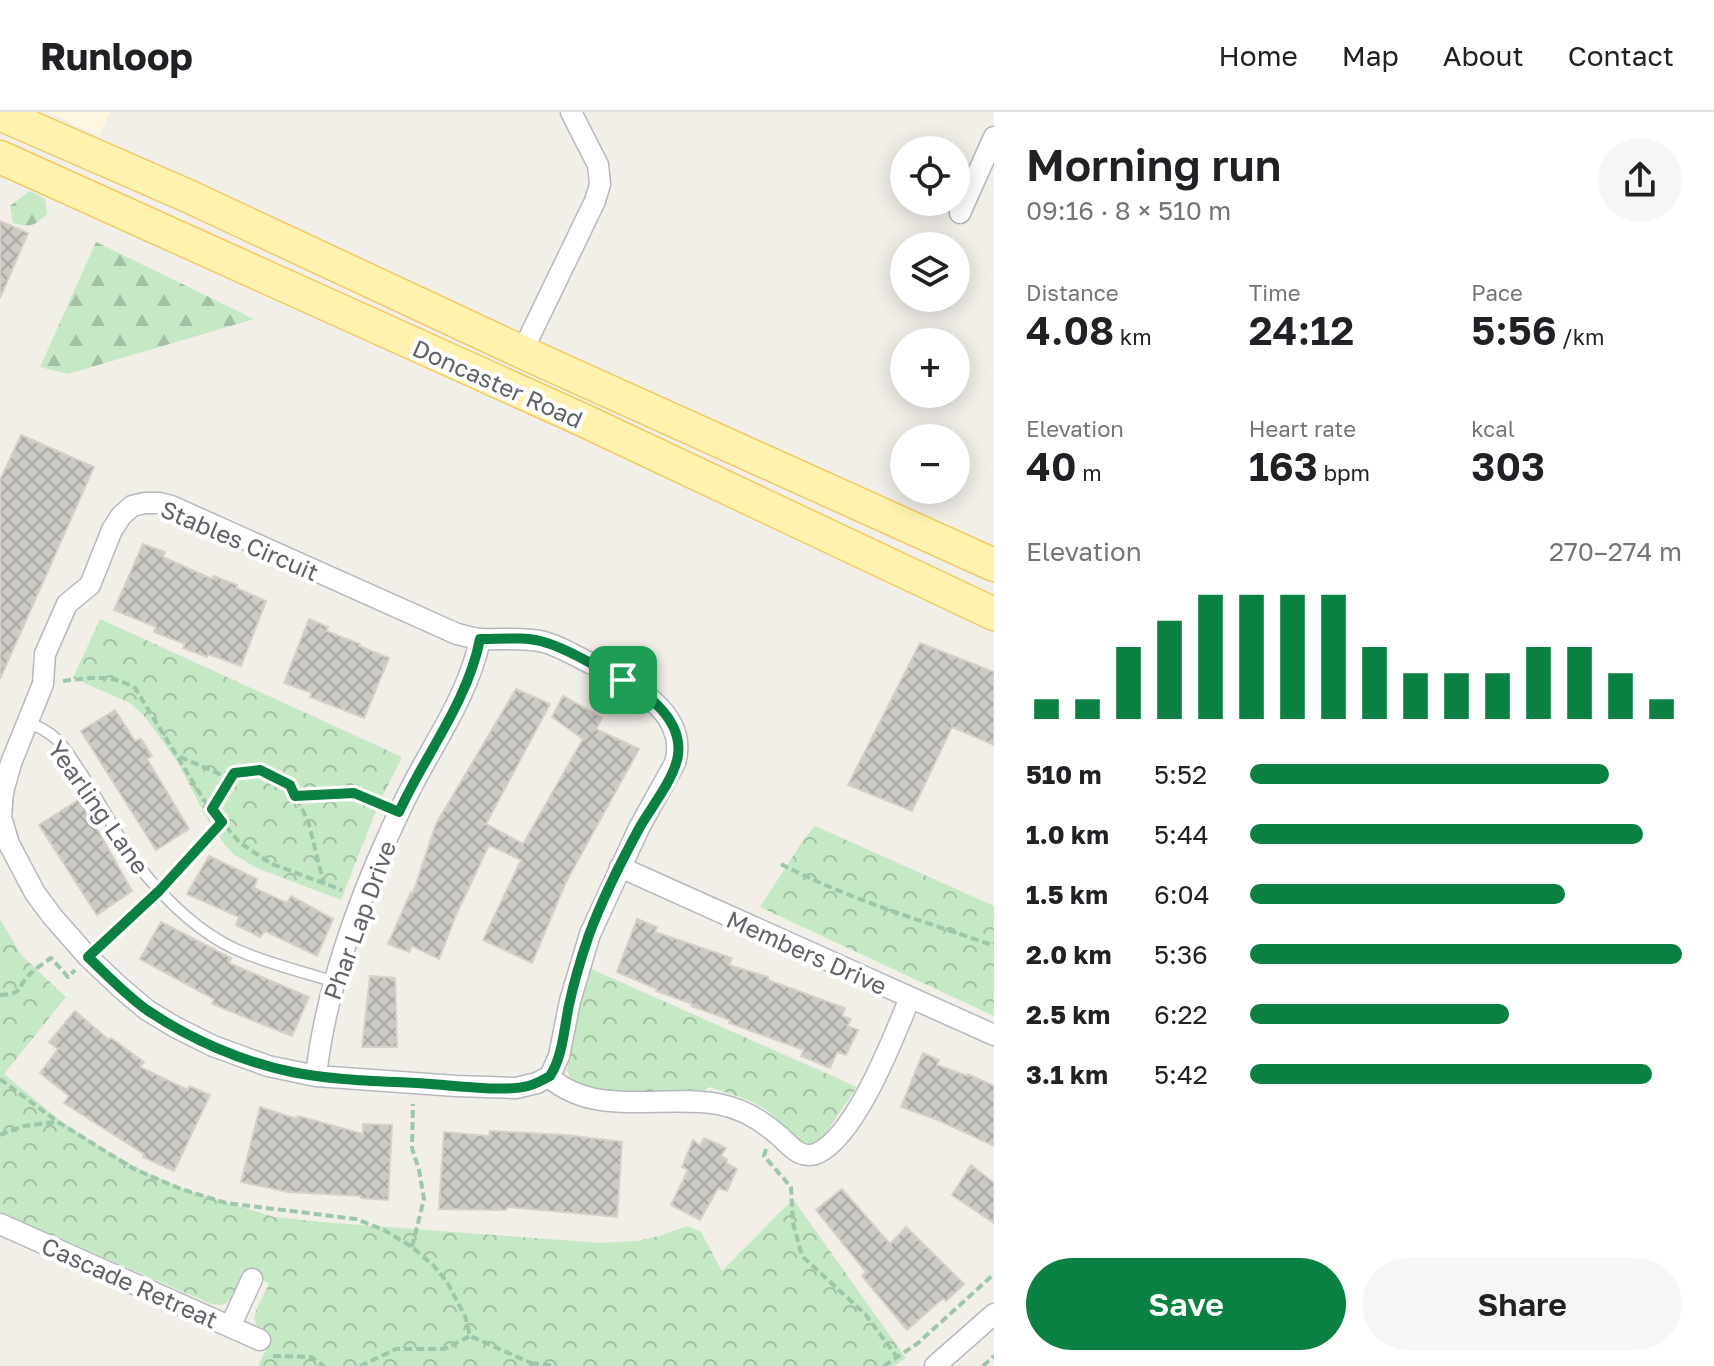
<!DOCTYPE html>
<meta charset="utf-8">
<style>
body{margin:0;font-family:"Golos Text",sans-serif;background:#f6f6f6;color:#202124;height:100vh;display:flex;flex-direction:column;font-size:30px;white-space:nowrap}
*{box-sizing:border-box;margin:0}
p{font-size:26px;color:#757577}
.icon{flex:none;width:44px;height:44px;fill:none;stroke:currentColor;stroke-width:2;stroke-linecap:round;stroke-linejoin:round}
.map{position:relative;flex:1;overflow:hidden}
.side{display:flex;flex-direction:column;background:#fff;width:720px}
.side>*{flex:none}
.buttons{position:absolute;left:890px;top:24px;display:grid;gap:16px}
.buttons a{display:grid;place-items:center;width:80px;height:80px;border-radius:50%;background:#fff;box-shadow:0 4px 20px #0003;font-size:40px}
.pin{position:absolute;display:grid;place-items:center;width:68px;height:68px;color:#fff;margin:-34px;border-radius:16px;box-shadow:0 4px 12px #0006}
.round{display:grid;place-items:center;flex:none;width:84px;height:84px;border-radius:42px;background:#f6f6f6}
.head{display:flex;align-items:center;justify-content:space-between;height:136px;padding:0 32px}
h1{font-size:44px;font-weight:600;line-height:60px}
.stats{display:grid;grid-template-columns:repeat(3,1fr);gap:12px;height:136px;padding:8px 32px}
.stats div{display:grid;align-content:center}
.stats b{font-size:40px;font-weight:600}
.stats small{font-size:22px;font-weight:400}
.stats p{font-size:22px}
.chart{height:224px;padding:16px 32px}
.chart p{display:flex;justify-content:space-between}
.chart svg{width:100%;height:144px;margin-top:8px;stroke:#0b8043;stroke-width:6}
.primary-button{display:flex;gap:16px;margin-top:auto;padding:16px 32px}
.primary-button a{flex:1;height:92px;border-radius:48px;background:#0b8043;color:#fff;font-size:32px;font-weight:600;line-height:92px;text-align:center}
.primary-button a+a{background:#f6f6f6;color:#202124}
ul{padding:0 32px;list-style:none;font-size:26px}
li{display:grid;grid-template-columns:128px 96px 1fr;align-items:center;height:60px}
li i{height:20px;border-radius:10px;background:#0b8043}
header{display:flex;align-items:center;gap:48px;box-sizing:border-box;height:112px;padding:0 40px;background:#fff;border-bottom:2px solid #e0e0e0}
header strong{font-size:38px}
nav{display:flex;gap:44px;margin-inline-start:auto;font-size:28px}
main{display:flex;flex:1;min-height:0}
.map>svg:first-child{display:block}
.commercial{fill:#fef7e0}
.forest{fill:url(#forest-firs)}
.park{fill:url(#park-crowns)}
.building{fill:url(#building-cross-hatch);stroke:#d6d1c6;stroke-width:2}
.lines{fill:none;stroke-linecap:round;stroke-linejoin:round}
.service-casing{stroke:#b5b8bc;stroke-width:13}
.minor-casing{stroke:#b5b8bc;stroke-width:23}
.primary-casing{stroke:#f2c960;stroke-width:35}
.path{stroke:#9cc7a9;stroke-width:4;stroke-dasharray:8 4;stroke-linecap:butt}
.service{stroke:#fff;stroke-width:10}
.minor{stroke:#fff;stroke-width:20}
.primary{stroke:#fff2af;stroke-width:32}
.route-casing{stroke:#fff;stroke-width:16}
.route{stroke:#0b8043;stroke-width:10}
.labels{text-anchor:middle;dominant-baseline:central;stroke-width:8;stroke-linejoin:round;paint-order:stroke}
.street-label{font-size:24px;fill:#5f6368;stroke:#fff}
</style>
<header>
<strong>Runloop</strong>
<nav><a>Home</a><a>Map</a><a>About</a><a>Contact</a></nav>
</header>
<main>
<div class="map">
<svg width="994" height="1254" viewBox="0 0 994 1254">
<defs>
<pattern id="forest-firs" width="22" height="20" patternUnits="userSpaceOnUse" patternTransform="scale(2)"><rect width="22" height="20" fill="#c5e8c5"/><path d="M5 1l3.5 6h-7zM16 11l3.5 6h-7z" fill="#a3c0a4"/></pattern>
<pattern id="park-crowns" width="20" height="18" patternUnits="userSpaceOnUse" patternTransform="scale(2)"><rect width="20" height="18" fill="#c5e8c5"/><path d="M2 6a3 3 0 1 1 6 0M12 15a3 3 0 1 1 6 0" fill="none" stroke="#a3c0a4"/></pattern>
<pattern id="building-cross-hatch" width="8" height="8" patternUnits="userSpaceOnUse" patternTransform="scale(2)"><rect width="8" height="8" fill="#cccac5"/><path d="M0 0l8 8M0 8l8-8" fill="none" stroke="#a9a8a4"/></pattern>
</defs>
<rect width="100%" height="100%" fill="#f1efe8"/>
<path class="commercial" d="M48 0H110L99 24Z"/>
<path class="forest" d="M30 79 45 87 47 102C34 115 30 115 13 111L10 94Z
M96 130 254 207 68 262 40 255Z"/>
<path class="park" d="M100 507 402 645 379 691 341 788 257 756 233 742 213 718 177 649 145 605 130 591 73 566Z
M815 714 994 794V904L760 795 804 727Z
M0 807 22 844 66 885 4 962 62 1010 107 1039 143 1059 186 1078 274 1105 321 1110 601 1131 637 1129 659 1124 688 1114 701 1120 722 1159 793 1087 906 1246 894 1254H258L270 1229C242 1205 259 1199 269 1171L243 1160 232 1186 223 1193 211 1192 0 1100Z
M587 855 857 975 823 1025 817 1031 810 1033C791 1027 781 1007 765 997 748 986 728 982 710 975L694 983 609 981 575 974 567 959Z"/>
<path class="building" d="M0 109 28 121 0 186Z
M21 323 94 355 0 567V368Z
M143 432 165 440 163 445 212 467 214 464 237 473 236 476 266 489 241 554 208 542 207 545 183 536 185 532 154 520 156 515 114 498Z
M309 507 328 515 326 519 360 532 359 534 389 546 364 606 310 585 312 581 284 571Z
M920 531 994 560V633L952 615 912 699 848 673Z
M516 577 550 592 486 712 523 732 583 627 552 605 563 584 602 606 596 617 639 637 566 770 532 851 483 828 521 748 489 733 456 803 439 847 412 834 409 840 388 832 411 780 413 781 436 712Z
M115 598 135 629 141 627 152 644 147 647 189 717 156 738 81 619Z
M80 687 132 779 97 803 39 713Z
M209 744 257 767 254 776 287 791 291 784 333 807 317 844 265 819 260 825 236 813 239 805 187 782Z
M637 807 657 815 655 820 732 846 729 853 768 865V868L845 896 842 904 851 907 847 914 858 918 846 943 837 940 830 956 801 944 804 938 729 911 730 908 691 894 692 892 656 879 657 877 617 860Z
M161 810 231 846 229 851 309 885 292 924 212 892 214 887 140 847Z
M370 864 395 866 397 935H362Z
M75 899 109 928 111 926 144 950 140 955 188 978 189 974 210 983 174 1059 143 1045 144 1042 64 991 69 984 40 961 58 937 49 930Z
M923 941 939 948 937 953 967 964 968 962 994 974V1034L938 1008 901 995Z
M260 995 297 1007 298 1004 363 1022V1012L392 1013 388 1088 361 1086V1084L288 1080 241 1070Z
M490 1019 566 1023 622 1030 617 1105 507 1095 506 1098 439 1097 444 1020 489 1024Z
M704 1026 726 1036 721 1044 727 1047 726 1051 737 1057 727 1079 718 1076 700 1108 671 1093 688 1058 682 1055 693 1028 700 1034Z
M971 1053 994 1071V1111L952 1083Z
M842 1077 890 1132 906 1115 964 1172 946 1189 943 1186 907 1218 862 1164 866 1160 816 1098Z"/>
<g class="lines">
<g class="service-casing">
<path id="service" d="M27 610C37 614 46 618 54 625 65 634 72 648 80 659 104 695 122 736 150 768 176 798 209 828 247 842 275 853 306 861 335 870"/>
</g>
<g class="minor-casing">
<path id="minor" d="M960 101 994 25
M522 240 595 89 600 72 598 53 571 0
M145 391H160L171 394 457 522C466 524 474 527 482 527 503 528 524 525 544 530 560 534 575 544 590 551 628 570 690 599 675 651L639 716 590 822 570 889 559 944 550 964 537 971 516 976 456 974 316 964 268 954 213 934 175 915 147 898 122 877 88 845 52 804 35 781 9 732 1 705 3 680 11 651 43 572 45 542 67 492 90 473 112 418 121 404 132 394Z
M620 755 994 923
M316 964C326 873 363 775 403 692 428 638 468 587 480 527
M549 965C596 1006 661 982 718 992 740 996 761 1008 777 1022 785 1028 791 1037 800 1041 807 1044 812 1044 818 1041 857 1022 893 926 910 886
M0 1112 260 1228
M230 1215 252 1167
M935 1254 994 1202"/>
</g>
<g class="primary-casing">
<path id="primary" d="M0 2 188 84 522 240 994 453
M0 45 585 309 994 502"/>
</g>
<path class="path" d="M63 569C92 566 109 561 135 576L204 688 240 731 272 752 342 778
M180 645 220 662 260 658 290 673 308 709 324 772
M295 684 354 681 382 693
M212 697 233 662
M781 752C848 787 920 808 992 833L994 831
M171 766 221 711
M101 833 147 789
M0 883C25 882 16 875 30 862 36 856 44 851 51 846L68 865 75 858
M0 967 58 1010 134 1057 181 1077 226 1091 356 1107 384 1118 412 1135 434 1154 447 1170 465 1204 470 1224 531 1251V1254
M0 1023 24 1014 56 1010
M766 1037 764 1044 791 1075 793 1111 802 1144 865 1202 897 1245
M412 1135 424 1087 419 1058 412 1036 413 992
M273 1244 311 1245 324 1254
M531 1251 557 1254
M360 1254 396 1237H444L470 1224
M884 1254 918 1231 994 1162
M983 1254 994 1244"/>
<use href="#service" class="service"/>
<use href="#minor" class="minor"/>
<use href="#primary" class="primary"/>
</g>
<g class="lines">
<g class="route-casing">
<path id="route" d="M480 527C502 527 526 524 547 531 570 538 591 552 613 563 642 577 683 605 678 643 675 665 653 693 641 713 623 746 602 787 589 823 581 846 574 870 569 893 564 916 563 944 550 964 543 968 536 972 528 974 505 980 457 974 431 972 385 969 337 969 292 960 242 950 190 927 147 898 126 883 107 863 88 845L159 779 222 710 212 697 234 661 260 658 290 673 295 684 354 681 399 700C425 643 468 589 480 527Z"/>
</g>
<use href="#route" class="route"/>
</g>
<g class="labels">
<g class="street-label">
<text transform="translate(498 271) rotate(24)">Doncaster Road</text>
<text transform="translate(240 428) rotate(23)">Stables Circuit</text>
<text transform="translate(99 695) rotate(55)">Yearling Lane</text>
<text transform="translate(359 808) rotate(-70)">Phar Lap Drive</text>
<text transform="translate(807 840) rotate(24)">Members Drive</text>
<text transform="translate(130 1170) rotate(24)">Cascade Retreat</text>
</g>
</g>
</svg>
<div class="buttons">
<a><svg class="icon" aria-label="locate" viewBox="0 0 24 24"><circle cx="12" cy="12" r="6"/><path d="M12 2v4M12 18v4M2 12h4M18 12h4"/></svg></a>
<a><svg class="icon" aria-label="layers" viewBox="0 0 24 24"><path d="M12 4l9 5-9 5-9-5zM3 14l9 5 9-5"/></svg></a>
<a>+</a>
<a>−</a>
</div>
<div class="pin" style="left:623px;top:568px;background:#1e9e55"><svg class="icon" aria-label="arrive" viewBox="0 0 24 24"><path d="M6 21V4h12l-3 4 3 4H6"/></svg></div>
</div>
<section class="side">
<div class="head"><div><h1>Morning run</h1><p>09:16 · 8 × 510 m</p></div><a class="round"><svg class="icon" aria-label="share" viewBox="0 0 24 24"><path d="M12 15V3M7 8l5-5 5 5M5 13v7h14v-7"/></svg></a></div>
<div class="stats">
<div><p>Distance</p><b>4.08<small> km</small></b></div>
<div><p>Time</p><b>24:12</b></div>
<div><p>Pace</p><b>5:56<small> /km</small></b></div>
</div>
<div class="stats">
<div><p>Elevation</p><b>40<small> m</small></b></div>
<div><p>Heart rate</p><b>163<small> bpm</small></b></div>
<div><p>kcal</p><b>303</b></div>
</div>
<div class="chart"><p><span>Elevation</span>270–274 m</p>
<svg viewBox="0 0 160 44" preserveAspectRatio="none"><path d="M5 44V38M15 44V38M25 44V22M35 44V14M45 44V6M55 44V6M65 44V6M75 44V6M85 44V22M95 44V30M105 44V30M115 44V30M125 44V22M135 44V22M145 44V30M155 44V38"/></svg>
</div>
<ul>
<li><b>510 m</b>5:52<i style="width:83%"></i></li>
<li><b>1.0 km</b>5:44<i style="width:91%"></i></li>
<li><b>1.5 km</b>6:04<i style="width:73%"></i></li>
<li><b>2.0 km</b>5:36<i style="width:100%"></i></li>
<li><b>2.5 km</b>6:22<i style="width:60%"></i></li>
<li><b>3.1 km</b>5:42<i style="width:93%"></i></li>
</ul>
<div class="primary-button"><a>Save</a><a>Share</a></div>
</section>
</main>
